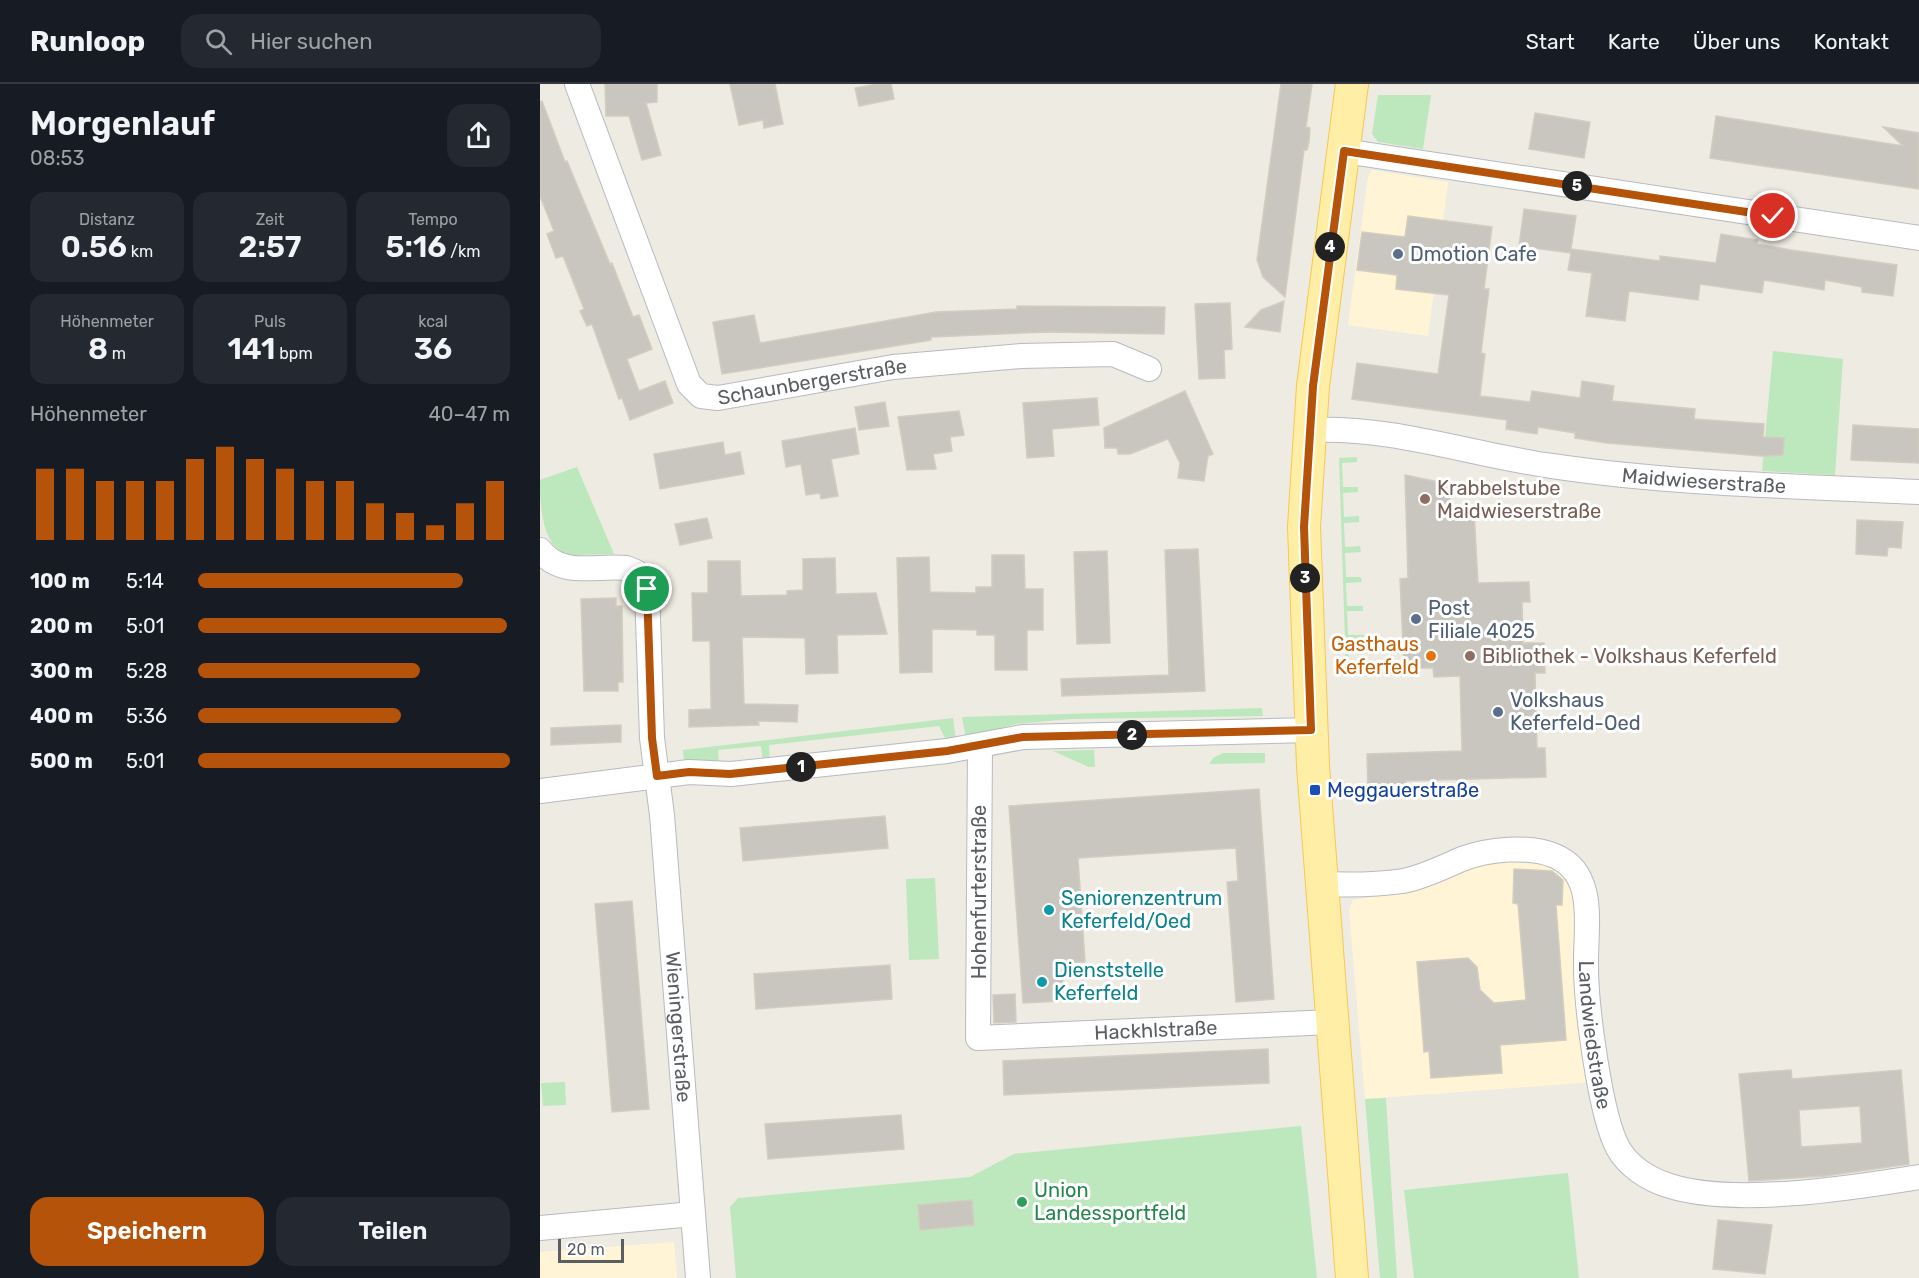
<!DOCTYPE html>
<html lang="de">
<meta charset="utf-8">
<style>
body{margin:0;font-family:Rubik,sans-serif;background:#242831;color:#f1f3f6;height:100vh;display:flex;flex-direction:column;font-size:22px;white-space:nowrap}
*{box-sizing:border-box;margin:0}
p{font-size:20px;color:#9ea1a6}
.icon{flex:none;width:33px;height:33px;fill:none;stroke:currentColor;stroke-width:2;stroke-linecap:round;stroke-linejoin:round}
.map{position:relative;flex:1;overflow:hidden}
.side{display:flex;flex-direction:column;background:#171b24;width:540px}
.side>*{flex:none}
.scale{position:absolute;left:18px;bottom:15px;width:66px;box-sizing:border-box;padding-left:6px;border:3px solid #5a5e63;border-top:0;font-size:16px;line-height:21px;white-space:nowrap;color:#5a5e63;-webkit-text-stroke:4px #fff;paint-order:stroke}
.pin{position:absolute;display:grid;place-items:center;width:51px;height:51px;color:#fff;margin:-26px;border:3px solid #fff;border-radius:50%;box-shadow:0 2px 6px #0007}
.km{position:absolute;width:30px;height:30px;margin:-15px;border-radius:50%;background:#222;color:#fff;font-size:16px;line-height:30px;text-align:center}
.round{display:grid;place-items:center;flex:none;width:63px;height:63px;border-radius:18px;background:#242831}
.summary{display:flex;align-items:center;justify-content:space-between;height:102px;padding:0 30px}
h1{font-size:33px;font-weight:600;line-height:45px}
.metrics{display:grid;grid-template-columns:repeat(3,1fr);gap:9px;height:102px;padding:6px 30px}
.metrics div{display:grid;align-content:center;border-radius:15px;background:#242831;text-align:center}
.metrics b{font-size:30px;font-weight:600}
.metrics small{font-size:16px;font-weight:400}
.metrics p{font-size:16px}
.chart{height:168px;padding:12px 30px}
.chart p{display:flex;justify-content:space-between}
.chart svg{width:100%;height:108px;margin-top:6px;stroke:#b45309;stroke-width:6}
.cta{display:flex;gap:12px;margin-top:auto;padding:12px 30px}
.cta a{flex:1;height:69px;border-radius:18px;background:#b45309;color:#fff;font-size:24px;font-weight:600;line-height:69px;text-align:center}
.cta a+a{background:#242831;color:#f1f3f6}
ul{padding:0 30px;list-style:none;font-size:20px}
li{display:grid;grid-template-columns:96px 72px 1fr;align-items:center;height:45px}
li i{height:15px;border-radius:8px;background:#b45309}
header{display:flex;align-items:center;gap:36px;box-sizing:border-box;height:84px;padding:0 30px;background:#171b24;border-bottom:2px solid #363941}
header strong{font-size:28px}
nav{display:flex;gap:33px;margin-inline-start:auto;font-size:21px}
.search{width:420px;height:54px;background:#242831;display:flex;align-items:center;gap:15px;box-sizing:border-box;padding:0 21px;border-radius:18px;color:#9ea1a6;font-size:22px}
main{display:flex;flex:1;min-height:0}
.map>svg:first-child{display:block}
.commercial{fill:#fff5d6}
.green{fill:#bde7bd}
.building{fill:#c9c6bf;stroke:#d3cdc0;stroke-width:1.5;fill-rule:evenodd}
.lines{fill:none;stroke-linecap:round;stroke-linejoin:round}
.minor-casing{stroke:#b7babf;stroke-width:26}
.major-casing{stroke:#f8c751;stroke-width:34}
.minor{stroke:#fff;stroke-width:24}
.major{stroke:#ffefa6;stroke-width:32}
.route-casing{stroke:#fff;stroke-width:12}
.route{stroke:#b45309;stroke-width:8}
.service-dot{fill:#5c6f8a;stroke:#fff;stroke-width:2}
.education-dot{fill:#8d6e63;stroke:#fff;stroke-width:2}
.food-dot{fill:#e8710a;stroke:#fff;stroke-width:2}
.transit-dot{fill:#1a4fb4;stroke:#fff;stroke-width:2}
.culture-dot{fill:#0f9aa8;stroke:#fff;stroke-width:2}
.leisure-dot{fill:#2e9e5b;stroke:#fff;stroke-width:2}
.labels{text-anchor:middle;dominant-baseline:central;stroke-width:6;stroke-linejoin:round;paint-order:stroke}
.service-label{font-size:20px;fill:#4e5e75;stroke:#fff;text-anchor:start}
.street-label{font-size:20px;fill:#5a5e63;stroke:#fff}
.education-label{font-size:20px;fill:#785e54;stroke:#fff;text-anchor:start}
.food-label{font-size:20px;fill:#c56008;stroke:#fff;text-anchor:end}
.transit-label{font-size:20px;fill:#164399;stroke:#fff;text-anchor:start}
.culture-label{font-size:20px;fill:#0d838f;stroke:#fff;text-anchor:start}
.leisure-label{font-size:20px;fill:#27864d;stroke:#fff;text-anchor:start}
</style>
<header>
<strong>Runloop</strong>
<div class="search"><svg class="icon" aria-label="search" viewBox="0 0 24 24"><circle cx="10" cy="10" r="6"/><path d="M15 15l6 6"/></svg>Hier suchen</div>
<nav><a>Start</a><a>Karte</a><a>Über uns</a><a>Kontakt</a></nav>
</header>
<main>
<section class="side">
<div class="summary"><div><h1>Morgenlauf</h1><p>08:53</p></div><a class="round"><svg class="icon" aria-label="share" viewBox="0 0 24 24"><path d="M12 15V3M7 8l5-5 5 5M5 13v7h14v-7"/></svg></a></div>
<div class="metrics">
<div><p>Distanz</p><b>0.56<small> km</small></b></div>
<div><p>Zeit</p><b>2:57</b></div>
<div><p>Tempo</p><b>5:16<small> /km</small></b></div>
</div>
<div class="metrics">
<div><p>Höhenmeter</p><b>8<small> m</small></b></div>
<div><p>Puls</p><b>141<small> bpm</small></b></div>
<div><p>kcal</p><b>36</b></div>
</div>
<div class="chart"><p><span>Höhenmeter</span>40–47 m</p>
<svg viewBox="0 0 160 44" preserveAspectRatio="none"><path d="M5 44V15M15 44V15M25 44V20M35 44V20M45 44V20M55 44V11M65 44V6M75 44V11M85 44V15M95 44V20M105 44V20M115 44V29M125 44V33M135 44V38M145 44V29M155 44V20"/></svg>
</div>
<ul>
<li><b>100 m</b>5:14<i style="width:85%"></i></li>
<li><b>200 m</b>5:01<i style="width:99%"></i></li>
<li><b>300 m</b>5:28<i style="width:71%"></i></li>
<li><b>400 m</b>5:36<i style="width:65%"></i></li>
<li><b>500 m</b>5:01<i style="width:100%"></i></li>
</ul>
<div class="cta"><a>Speichern</a><a>Teilen</a></div>
</section>
<div class="map">
<svg width="1379" height="1194" viewBox="0 0 1379 1194">
<rect width="100%" height="100%" fill="#eeebe2"/>
<path class="commercial" d="M832 86 908 98 888 252 808 241 828 93Z
M962 774 998 776 1022 784 1035 801 1054 998 825 1015 809 826 813 816 860 808 928 782Z
M134 1158 137 1194H0V1168Z"/>
<path class="green" d="M838 11H891L883 65 838 58 832 50Z
M1233 267 1303 275 1295 391 1222 387Z
M817 373V378L802 379 803 403H818V408L803 409 804 433 819 432V438L804 439 805 463 820 462 821 468 805 469 806 493H821L822 498 806 499 807 522H823V527H807L808 551H824V556L808 557 809 580H825V585L806 586 799 374Z
M37 383 74 470 27 471C1 461 0 419 0 396Z
M722 624 723 632 530 635 476 640 426 654 422 633Z
M413 634 416 656 407 658 399 642 229 661 230 679 223 680 221 662 178 666 179 682 144 678 143 666Z
M554 666 555 683H549L513 667Z
M683 669H725V679L669 680 673 674Z
M395 794 399 875 369 876 366 795Z
M25 998 26 1021 3 1022 1 999Z
M846 1014V1015L857 1194H840L825 1015Z
M761 1042 777 1194H196L190 1123 198 1114 430 1093 474 1070Z
M1028 1089 1039 1194H874L864 1106Z"/>
<path class="building" d="M65 0H117V18L106 19 121 71 102 76 89 32H66Z
M190 0H235L243 40 224 44 223 36 199 41Z
M337 0H351L354 15 319 22 315 4Z
M741 0H772L766 43 770 44 769 58 767 66H764L745 213 723 193 717 176Z
M2 17 25 78 27 77 70 180 72 179 93 233 99 231 112 265 87 275 99 307 125 297 133 319 90 336 82 314 79 315 52 240 47 242 40 227 44 225 23 172 16 174 7 150 14 147 0 112V18Z
M995 29 1050 38 1044 74 989 65Z
M1176 32 1363 62 1343 43 1379 49V105L1170 74Z
M984 125 1036 132 1031 165 1054 168 1120 177V172L1176 179 1181 150 1218 156 1217 160 1251 166 1357 181 1353 212 1322 208V203L1285 196 1284 206 1224 196 1222 209 1160 200 1158 216 1089 207 1085 237 1046 232 1052 189 1028 186 1031 169 979 162Z
M868 132 952 143 944 205H949L941 269 945 270 940 312 990 318 992 307 1040 314 1042 297 1074 302 1072 317 1155 325 1154 335 1224 340 1223 353 1244 354 1243 371 1221 372 1067 359 1035 354V349L998 343 997 350 966 345 967 336 812 315 817 279 898 290 909 211 856 205 857 191 817 186 822 148 865 153Z
M744 217 740 248 705 243 721 226Z
M690 219 692 265 684 266 685 294 659 295 655 220Z
M477 222 625 223 624 250 508 248 391 253V256L182 290 173 238 214 231 220 259 396 228 477 225Z
M645 307 673 370 668 372 664 397 638 394 640 379 628 355 590 370H578L577 364H565L564 344Z
M557 314 559 341 512 345 514 372 487 374 483 319Z
M345 318 349 342 319 346 315 323Z
M419 327 424 351 410 353 412 367 393 370 396 385 367 386 358 333Z
M1313 341 1379 345V379L1311 376Z
M315 344 319 370 291 375 298 412 281 415 280 409 266 411 261 380 246 383 242 357Z
M183 358 185 371 200 368 204 390 120 405 114 370Z
M865 391 909 400 910 427H934L938 499 989 498 990 518H982L983 559H1004L1005 589H995L997 664H1005L1006 693 866 697 867 707 828 708 827 670 922 667 920 592 894 593 893 584H864L860 495 868 494Z
M167 434 172 454 140 461 135 440Z
M1317 436 1363 438 1361 464 1348 463 1347 472 1316 470Z
M658 465 665 607 522 612 521 595 629 591 625 466Z
M567 467 570 559 537 560 534 468Z
M452 471H484L485 505H503V546H487V586H455V551H437V546L392 545V588L360 589 357 474 389 473 390 508 436 509V503H452Z
M295 474 296 510 336 509 347 550 297 551 298 589 266 590 265 554 202 553 204 620 258 621 257 638 218 637 219 641 149 643V626L171 625 170 557H153L152 509H168V477H200L201 512 247 511V507L263 506V475Z
M76 514V522H82L83 598H78V607H44L41 515Z
M81 641V658L11 661V644Z
M719 705 734 915 696 918 687 798 698 797 696 764 538 774 545 878 522 879 524 917 483 919 469 722Z
M345 732 348 764 203 777 200 744Z
M974 785 1012 787 1023 796 1022 821H1016L1026 956 960 961 962 989 891 994 889 967 884 968 877 878 928 874 937 883 940 906 954 919 986 916 978 820 973 819Z
M92 817 109 1025 72 1028 55 820Z
M350 881 352 915 216 925 214 890Z
M475 910 476 938 454 939 453 911Z
M728 965 729 999 464 1011 463 977Z
M1251 986 1252 995 1361 986 1369 1080 1285 1092 1209 1097 1199 990ZM1320 1022 1322 1059 1261 1063 1259 1026Z
M361 1031 364 1065 228 1075 225 1040Z
M432 1116 434 1141 380 1146 378 1121Z
M1178 1136 1232 1141 1225 1190 1173 1185Z"/>
<g class="lines">
<g class="minor-casing">
<g id="minor">
<path id="s1" d="M37 0 149 300 161 312 178 314 353 283 481 272 573 270 609 285"/>
<path d="M804 67 1379 154"/>
<path id="s2" d="M770 346C851 342 933 371 1012 382 1133 400 1257 402 1379 408"/>
<path id="s3" d="M0 466C21 494 56 481 86 484L96 488 107 505 112 654 122 731 158 1194"/>
<path id="s4" d="M440 662 438 954 792 938"/>
<path d="M0 707 149 688 191 690 407 667 483 653 771 646"/>
<path id="s5" d="M781 800C808 801 836 801 863 797 884 793 903 783 922 775 948 765 989 761 1015 772 1058 790 1045 845 1046 882 1046 921 1060 1031 1078 1064 1088 1082 1108 1095 1127 1101 1191 1123 1311 1104 1379 1093"/>
<path d="M0 1144 153 1130"/>
</g>
</g>
<g class="major-casing">
<path id="major" d="M812 1194 773 682 764 443 773 302 812 0"/>
</g>
<use href="#minor" class="minor"/>
<use href="#major" class="major"/>
</g>
<g class="lines">
<g class="route-casing">
<path id="route" d="M107 505 112 654 117 692 149 688 190 690 407 667 483 653 771 646 764 443 773 302 804 67 1233 132"/>
</g>
<use href="#route" class="route"/>
</g>
<g class="service-dot">
<circle cx="858" cy="170" r="6"/>
<circle cx="876" cy="535" r="6"/>
<circle cx="958" cy="628" r="6"/>
</g>
<g class="education-dot">
<circle cx="885" cy="415" r="6"/>
<circle cx="930" cy="572" r="6"/>
</g>
<circle class="food-dot" cx="891" cy="572" r="6"/>
<rect class="transit-dot" x="769" y="700" width="12" height="12" rx="3"/>
<g class="culture-dot">
<circle cx="509" cy="826" r="6"/>
<circle cx="502" cy="898" r="6"/>
</g>
<circle class="leisure-dot" cx="482" cy="1118" r="6"/>
<g class="labels">
<g class="service-label">
<text x="870" y="170">Dmotion Cafe</text>
<text x="888" y="524">Post<tspan x="888" dy="23">Filiale 4025</tspan></text>
<text x="970" y="616">Volkshaus<tspan x="970" dy="23">Keferfeld-Oed</tspan></text>
</g>
<g class="street-label">
<text stroke="none"><textPath href="#s1" startOffset="450">Schaunbergerstraße</textPath></text>
<text stroke="none"><textPath href="#s2" startOffset="398">Maidwieserstraße</textPath></text>
<text transform="translate(439 808) rotate(-90)">Hohenfurterstraße</text>
<text stroke="none"><textPath href="#s3" startOffset="562">Wieningerstraße</textPath></text>
<text stroke="none"><textPath href="#s4" startOffset="470">Hackhlstraße</textPath></text>
<text stroke="none"><textPath href="#s5" startOffset="432">Landwiedstraße</textPath></text>
</g>
<g class="education-label">
<text x="897" y="404">Krabbelstube<tspan x="897" dy="23">Maidwieserstraße</tspan></text>
<text x="942" y="572">Bibliothek - Volkshaus Keferfeld</text>
</g>
<g class="food-label">
<text x="879" y="560">Gasthaus<tspan x="879" dy="23">Keferfeld</tspan></text>
</g>
<g class="transit-label">
<text x="787" y="706">Meggauerstraße</text>
</g>
<g class="culture-label">
<text x="521" y="814">Seniorenzentrum<tspan x="521" dy="23">Keferfeld/Oed</tspan></text>
<text x="514" y="886">Dienststelle<tspan x="514" dy="23">Keferfeld</tspan></text>
</g>
<g class="leisure-label">
<text x="494" y="1106">Union<tspan x="494" dy="23">Landessportfeld</tspan></text>
</g>
</g>
</svg>
<div class="scale">20 m</div>
<div class="pin" style="left:107px;top:505px;background:#1e9e55"><svg class="icon" aria-label="arrive" viewBox="0 0 24 24"><path d="M6 21V4h12l-3 4 3 4H6"/></svg></div>
<div class="pin" style="left:1233px;top:132px;background:#d93025"><svg class="icon" aria-label="check" viewBox="0 0 24 24"><path d="M5 12l5 5 9-10"/></svg></div>
<b class="km" style="left:261px;top:683px">1</b>
<b class="km" style="left:592px;top:651px">2</b>
<b class="km" style="left:765px;top:494px">3</b>
<b class="km" style="left:790px;top:163px">4</b>
<b class="km" style="left:1037px;top:102px">5</b>
</div>
</main>
